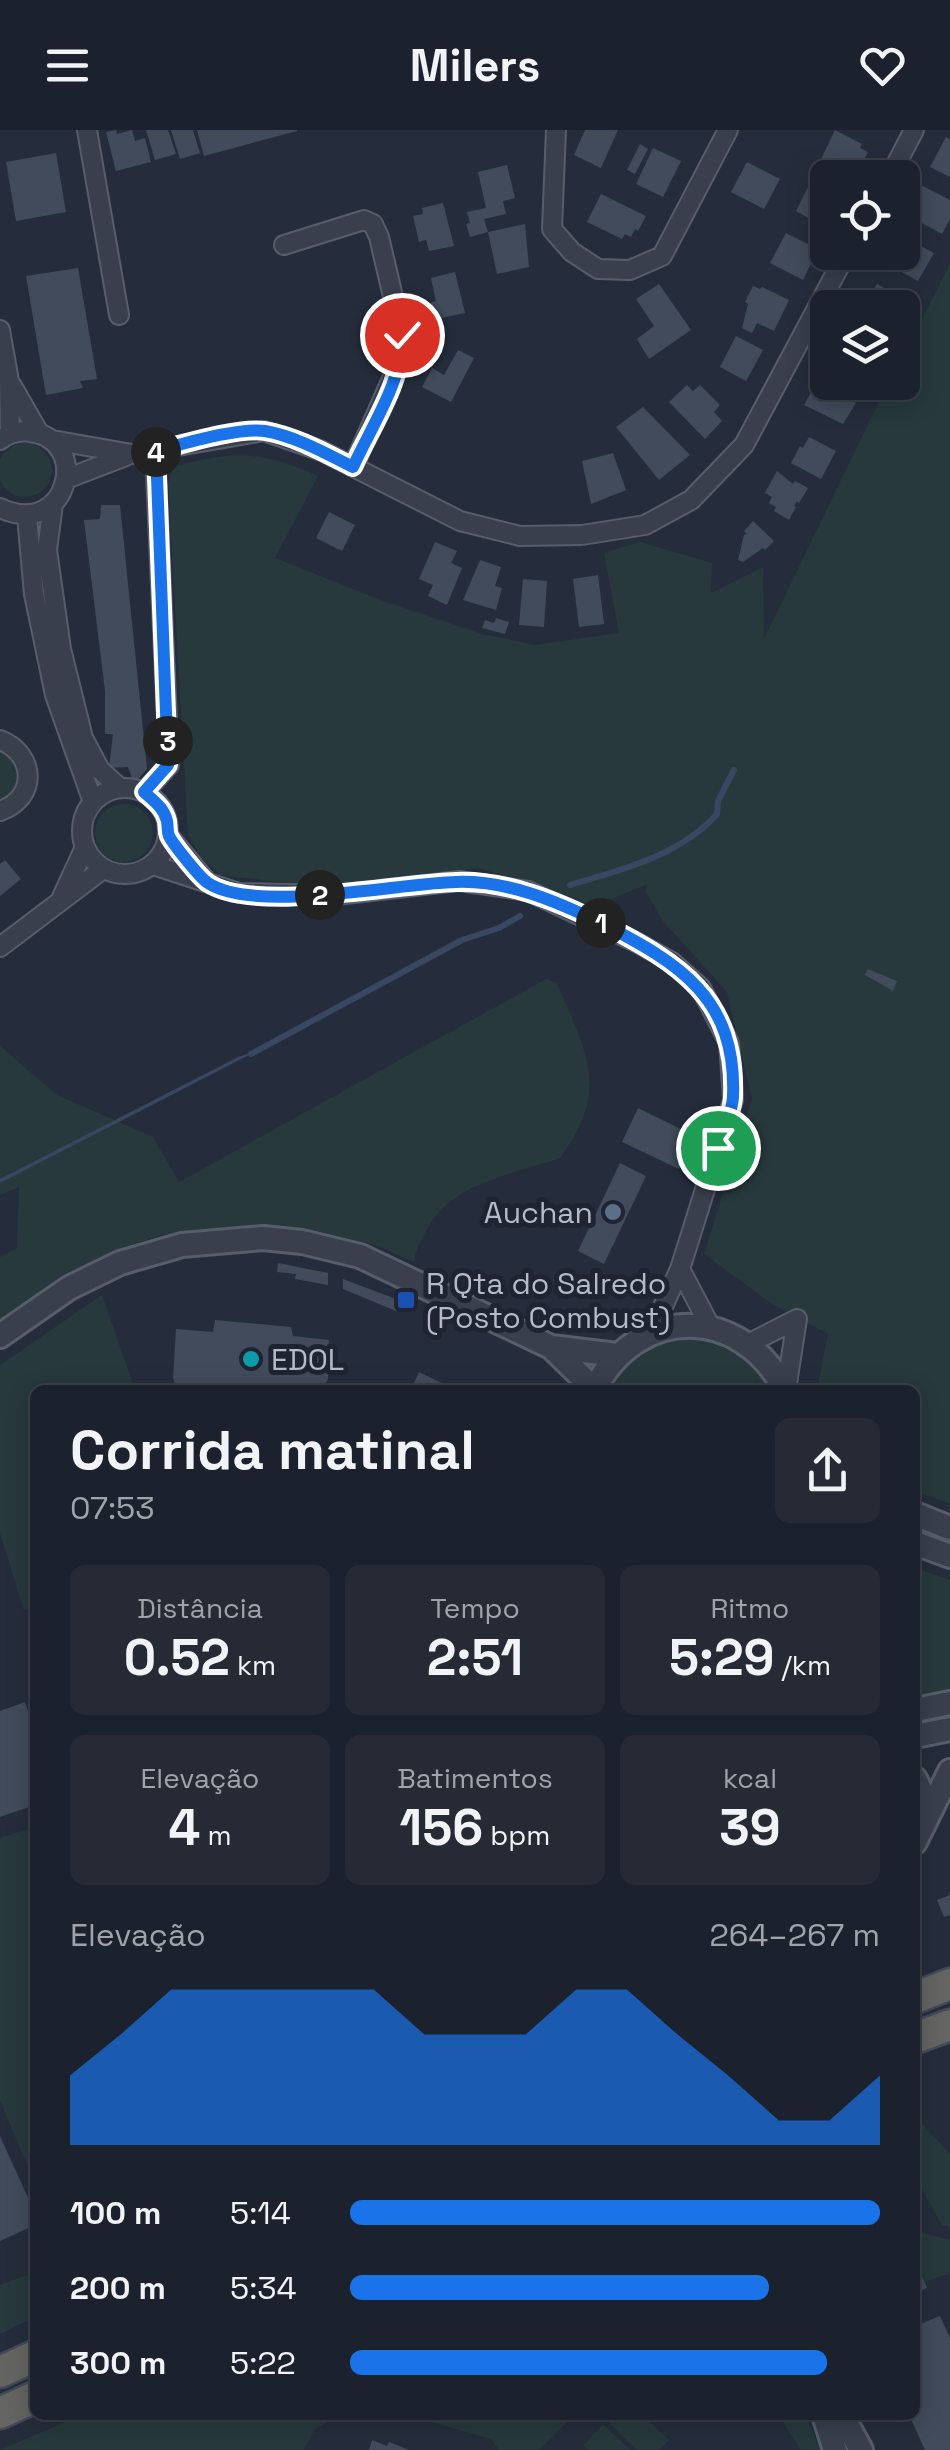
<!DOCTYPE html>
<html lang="pt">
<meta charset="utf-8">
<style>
body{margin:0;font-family:"Space Grotesk",sans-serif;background:#252a35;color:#f1f3f6;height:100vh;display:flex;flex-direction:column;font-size:38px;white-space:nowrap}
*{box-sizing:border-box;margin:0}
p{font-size:32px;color:#a0a4aa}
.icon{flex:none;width:55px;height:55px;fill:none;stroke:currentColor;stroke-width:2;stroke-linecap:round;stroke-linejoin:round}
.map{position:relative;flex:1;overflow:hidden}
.details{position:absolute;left:30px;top:1255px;width:890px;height:1035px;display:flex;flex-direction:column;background:#1c222d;border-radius:15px;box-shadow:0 5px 25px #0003,0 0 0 2px #3a3f49}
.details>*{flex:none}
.fabs{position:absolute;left:810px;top:30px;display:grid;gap:20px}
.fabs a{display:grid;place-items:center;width:110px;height:110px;border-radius:15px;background:#1c222d;box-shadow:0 5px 25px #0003,0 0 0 2px #3a3f49;font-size:50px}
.pin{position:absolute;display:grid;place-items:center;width:85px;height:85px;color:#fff;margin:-42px;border:5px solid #fff;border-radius:50%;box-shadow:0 2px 10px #0007}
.km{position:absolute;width:50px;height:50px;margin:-25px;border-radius:50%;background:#222;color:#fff;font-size:28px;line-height:50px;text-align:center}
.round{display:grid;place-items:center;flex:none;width:105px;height:105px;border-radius:15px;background:#252a35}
.summary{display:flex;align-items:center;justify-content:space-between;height:170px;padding:0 40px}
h1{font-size:55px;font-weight:700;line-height:75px}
.figures{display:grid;grid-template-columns:repeat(3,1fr);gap:15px;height:170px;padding:10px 40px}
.figures div{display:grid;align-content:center;border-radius:15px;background:#252a35;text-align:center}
.figures b{font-size:50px;font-weight:700}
.figures small{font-size:28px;font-weight:400}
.figures p{font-size:28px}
.chart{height:280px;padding:20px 40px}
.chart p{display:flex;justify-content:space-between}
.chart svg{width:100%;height:180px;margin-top:10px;fill:#1a73e8;opacity:.7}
ul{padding:0 40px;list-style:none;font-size:32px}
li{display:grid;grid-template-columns:160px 120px 1fr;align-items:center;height:75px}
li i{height:25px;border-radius:12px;background:#1a73e8}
header{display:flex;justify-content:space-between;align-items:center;height:130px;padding:0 40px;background:#1c222d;font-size:45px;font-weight:700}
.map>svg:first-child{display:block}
.green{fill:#27393d}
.water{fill:#3a4763}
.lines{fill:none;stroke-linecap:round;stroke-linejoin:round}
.stream{stroke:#3a4763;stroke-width:6}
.building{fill:#414b5b}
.minor-casing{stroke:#575d6b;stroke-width:22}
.tertiary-casing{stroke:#575d6b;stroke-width:28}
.trunk-casing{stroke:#444a58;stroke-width:35}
.minor{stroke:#393f4d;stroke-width:18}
.tertiary{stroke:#393f4d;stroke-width:22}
.trunk{stroke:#646462;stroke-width:30}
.route-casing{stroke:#fff;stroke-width:20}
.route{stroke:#1a73e8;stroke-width:12}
.service-dot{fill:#5c6f8a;stroke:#1e2432;stroke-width:4}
.transit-dot{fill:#1a4fb4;stroke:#1e2432;stroke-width:4}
.culture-dot{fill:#0f9aa8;stroke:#1e2432;stroke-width:4}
.labels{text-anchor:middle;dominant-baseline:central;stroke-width:10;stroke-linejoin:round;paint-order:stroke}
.poi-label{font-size:30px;fill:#b5bac8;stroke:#1e2432;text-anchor:start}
</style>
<header><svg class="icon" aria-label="menu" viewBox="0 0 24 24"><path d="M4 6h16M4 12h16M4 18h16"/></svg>Milers<svg class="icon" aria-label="heart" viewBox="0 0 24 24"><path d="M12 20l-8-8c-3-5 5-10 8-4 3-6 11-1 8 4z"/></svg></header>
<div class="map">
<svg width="950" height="2320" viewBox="0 0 950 2320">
<rect width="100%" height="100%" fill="#252d3c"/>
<path class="green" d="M950 134V1374L915 1361V1260H817L828 1204 772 1174 704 1124 752 969 727 862 663 791 645 761 648 754 594 776 479 738 322 757 221 745 202 729 188 705 168 354 173 337C233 321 260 320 318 346L275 428 383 471 482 504 535 515 619 503 604 423 640 412 712 433 711 463 763 437 764 509 888 253 902 252 903 226Z
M-2 340a27 27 0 1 1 54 0a27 27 0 1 1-54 0Z
M0 619C24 631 25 659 0 671Z
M95 703a29 29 0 1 1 58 0a29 29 0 1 1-58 0Z
M546 849 557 853C586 923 611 959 560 1028 511 1045 449 1053 425 1103 420 1113 415 1121 414 1132L373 1114 247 1096 160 1105 114 1121 59 1147 0 1192V1127L17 1118 19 1057 0 1065V916L57 965 153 1007 179 1052Z
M102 1165 135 1260H35V1476L24 1480 0 1403V1235Z
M697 1206C736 1213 750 1230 774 1260H606C632 1225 651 1207 697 1206Z
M915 1438 950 1450V1561L915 1570Z
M35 1697V2053L0 1971V1708Z
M915 1986 950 2024V2097L942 2095 915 2047Z
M915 2101 950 2110V2143L925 2152 915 2129Z
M35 2142V2187L0 2204V2155Z
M82 2285H342L315 2299 304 2320H0Z
M407 2285H574L539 2320H499L491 2309Z
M613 2285H642L669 2310 659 2320H637L607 2291Z
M778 2285H806L820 2320H801Z
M603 2294 630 2320H588L583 2316Z"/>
<path class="water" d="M257 921 0 1053V1049L238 927Z"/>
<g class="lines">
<path class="stream" d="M570 755C622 740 681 725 717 684L718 671 734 640
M251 924 462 810 499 798 520 786"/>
</g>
<path class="building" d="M116 0 117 4 132 0 135 11 145 8 151 32 116 41 106 2Z
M146 0H168L176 24 155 30Z
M171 0H193L200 23 180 29Z
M197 0H297V1L204 26Z
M585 0H618L601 38 574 25Z
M835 0 862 14 860 18 868 22 855 47 821 29Z
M946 7 950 9V47L930 37Z
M640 14 648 19 635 44 627 40Z
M653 18 681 31 663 67 636 54Z
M56 23 66 82 16 91 6 32Z
M747 32 780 49 764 79 731 62Z
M507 35 515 68 503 71 506 84 484 89 488 102 470 107 466 94 470 93 467 82 486 78 478 42Z
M811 51 816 53 810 67 820 71 828 56V99L796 81Z
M919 54 950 70V89L942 104 909 86 913 78 909 76Z
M601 64 646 86 638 101 635 99 631 107 625 104 622 109 587 92Z
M443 73 454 116 429 121 426 110 419 112 413 86 423 84 422 78Z
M525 94 529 137 497 144 488 102Z
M786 103 818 119 803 150 770 133Z
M902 106 934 123 918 151 887 134 893 122H902Z
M78 138 97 249 80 251 83 258 46 265 26 146Z
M455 142 465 183 433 190 429 173 436 171 431 148Z
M659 154 691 200 649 229 637 209 654 196 636 169Z
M877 154 897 165 891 175 896 178H864Z
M753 156 760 159 762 157 789 170 774 201 757 193 752 203 742 198 748 174 745 172Z
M736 206 763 220 746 251 720 237Z
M458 220 474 228 451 272 422 257 432 238 444 245Z
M814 242 828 249V252H835L856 263 852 271 856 273 843 294 804 275 817 251 811 247Z
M687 255 693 261 700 255 720 275 714 282 722 291 705 309 669 272Z
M643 277 690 325 659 350 616 297Z
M809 307 836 321 821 349 791 333 800 316 803 318Z
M613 323 626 360 591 374 582 331Z
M777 341 793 354 795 351 808 358 799 373 797 371 794 376 796 377 789 390 774 381 776 377 769 373 772 367 765 363Z
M101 375H120L147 639 134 654 128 637 109 638 113 604H105V561L84 390 100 389Z
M329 382 355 395 342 421 316 408Z
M753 391 774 411 765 420 763 418 743 432 738 430 744 405 747 404 744 401Z
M435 412 457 421 451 433 462 438 447 475 428 466 433 455 419 449Z
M480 430 501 437 495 456 502 458 496 480 463 470Z
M598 445 604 494 579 497 573 449Z
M523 449 547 451 544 497 519 495Z
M496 488 509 492 505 504 482 498 485 490 494 493Z
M5 730 21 749 0 766V734Z
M868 839 897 851 893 861 865 845Z
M638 978 695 1006 679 1039 622 1012Z
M620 1033 646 1046 604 1134 578 1121Z
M278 1133 328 1143V1155L295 1149 296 1144 277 1142Z
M343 1149 401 1171 396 1181 343 1159Z
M215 1190 291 1197 293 1206 329 1210 328 1249 322 1260H177L173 1248 176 1199 213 1202Z
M419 1242 456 1260H411Z
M25 1572 28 1581 35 1579V1675L0 1687V1581Z
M950 1765V1785L944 1787 937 1770Z
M0 2006 35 2083V2095L0 2111Z
M915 2129 927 2158 915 2163Z
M940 2186 950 2208V2320H925L909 2285H915V2196Z
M372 2310 387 2316 389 2312 409 2320H369Z"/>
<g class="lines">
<g class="minor-casing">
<path id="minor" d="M87 0 119 185
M556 0 552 99 572 122 598 139 630 140 662 126 728 0
M889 48 914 0
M284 115 364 90 373 94 379 107 402 205 403 224 353 337
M0 200 9 251 10 303
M12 256 39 303
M0 310C9 303 19 300 30 302 92 309 69 410 0 378
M52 310 132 324 264 301 322 321 460 391 520 406 582 405 645 395 691 370 744 315 847 122
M66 349 126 326
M53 374 47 420 61 519 83 608 100 640 120 658
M27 386 34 464 55 565 93 672
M0 610C36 624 38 668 0 681
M82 701a43 43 0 1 1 86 0a43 43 0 1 1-86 0Z
M144 662 169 635 155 321
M168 705 207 752
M153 735 239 763 336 765 459 751 528 761 636 812 672 832 701 858 729 913 733 970 680 1139 651 1203
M62 767 85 717
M0 817 103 739
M680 1139 711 1198
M748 1214 797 1189
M786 1260 797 1189"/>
</g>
<g class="tertiary-casing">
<path id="tertiary" d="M0 1206 69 1158 120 1133 182 1115 263 1108 302 1112 360 1126 551 1217 594 1259
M551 1217 617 1225
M594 1260C638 1174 741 1175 785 1260
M915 1384 950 1398
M915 1413 950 1426
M915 1580 950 1573
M915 1606 950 1599
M915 1649 920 1659 916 1699
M915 1712 950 1641
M824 2285 835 2320
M842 2285 861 2320"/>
</g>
<g class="trunk-casing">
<path id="trunk" d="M915 1868 950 1854
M915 1908 950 1895
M0 2242 35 2226
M0 2283 35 2267"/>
</g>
<use href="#minor" class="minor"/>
<use href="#tertiary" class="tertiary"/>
<use href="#trunk" class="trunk"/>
</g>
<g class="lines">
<g class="route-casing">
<path id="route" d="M402 205C404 249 371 297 353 337 327 324 295 306 265 301 239 297 183 314 156 321L168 635 144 662C154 671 164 678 167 691 168 696 167 701 169 706 173 714 200 748 208 753 255 784 399 753 456 752 507 750 556 771 601 793 679 833 737 868 733 967 732 983 723 1002 718 1018"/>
</g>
<use href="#route" class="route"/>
</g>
<circle class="service-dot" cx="613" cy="1082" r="10"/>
<rect class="transit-dot" x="396" y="1160" width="20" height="20" rx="5"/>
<circle class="culture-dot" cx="251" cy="1229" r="10"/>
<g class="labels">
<g class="poi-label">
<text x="593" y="1082" text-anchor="end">Auchan</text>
<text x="426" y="1153">R Qta do Salredo<tspan x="426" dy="34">(Posto Combust)</tspan></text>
<text x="271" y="1229">EDOL</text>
</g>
</g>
</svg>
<div class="fabs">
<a><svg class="icon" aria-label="locate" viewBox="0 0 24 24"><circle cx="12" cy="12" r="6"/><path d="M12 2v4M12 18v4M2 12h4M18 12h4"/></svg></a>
<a><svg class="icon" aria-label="layers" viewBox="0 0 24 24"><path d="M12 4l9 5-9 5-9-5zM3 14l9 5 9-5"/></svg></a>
</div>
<div class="pin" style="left:718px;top:1018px;background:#1e9e55"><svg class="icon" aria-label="arrive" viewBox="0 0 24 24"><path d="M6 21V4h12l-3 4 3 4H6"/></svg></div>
<div class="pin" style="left:402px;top:205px;background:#d93025"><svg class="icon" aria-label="check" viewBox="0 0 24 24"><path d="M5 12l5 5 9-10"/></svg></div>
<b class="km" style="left:601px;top:793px">1</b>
<b class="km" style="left:320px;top:765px">2</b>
<b class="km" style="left:168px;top:611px">3</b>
<b class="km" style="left:156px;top:322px">4</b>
<section class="details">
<div class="summary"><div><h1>Corrida matinal</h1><p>07:53</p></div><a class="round"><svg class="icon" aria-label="share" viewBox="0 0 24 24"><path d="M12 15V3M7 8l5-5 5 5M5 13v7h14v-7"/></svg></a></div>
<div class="figures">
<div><p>Distância</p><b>0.52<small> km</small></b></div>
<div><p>Tempo</p><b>2:51</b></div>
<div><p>Ritmo</p><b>5:29<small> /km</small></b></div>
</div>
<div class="figures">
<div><p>Elevação</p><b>4<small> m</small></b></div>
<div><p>Batimentos</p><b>156<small> bpm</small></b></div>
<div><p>kcal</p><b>39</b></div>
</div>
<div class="chart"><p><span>Elevação</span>264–267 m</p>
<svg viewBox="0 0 160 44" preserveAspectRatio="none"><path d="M0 44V27L10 17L20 6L30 6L40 6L50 6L60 6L70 17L80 17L90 17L100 6L110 6L120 17L130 27L140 38L150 38L160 27V44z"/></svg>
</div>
<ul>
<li><b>100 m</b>5:14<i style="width:100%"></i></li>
<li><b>200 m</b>5:34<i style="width:79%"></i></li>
<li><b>300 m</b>5:22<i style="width:90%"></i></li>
</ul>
</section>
</div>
